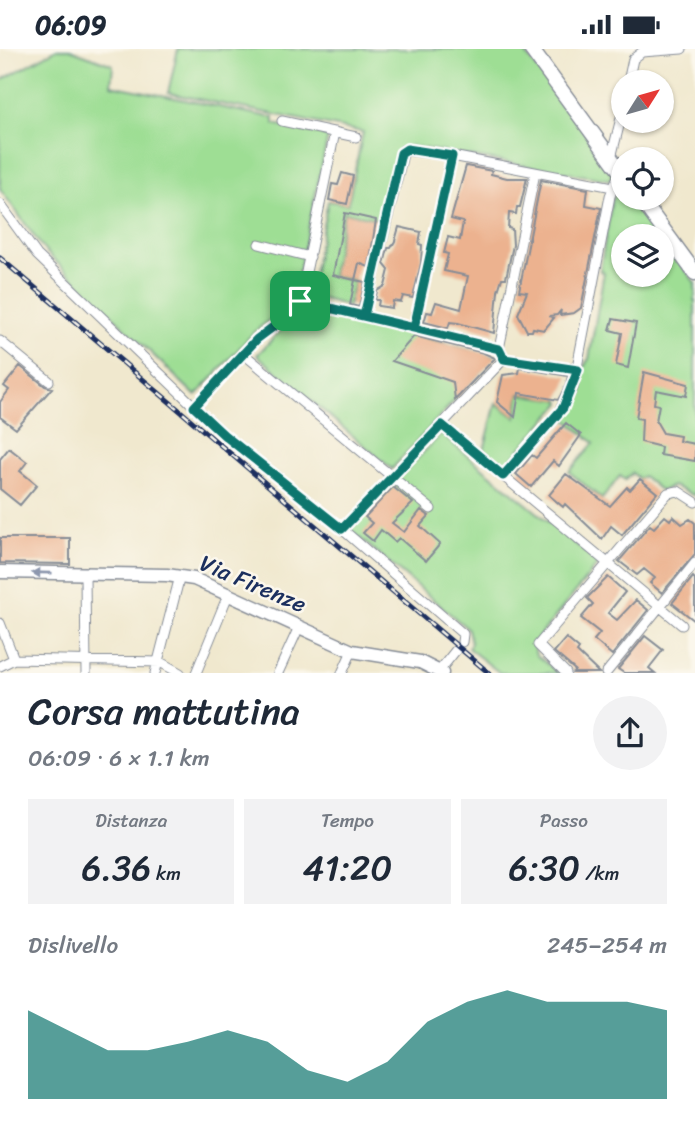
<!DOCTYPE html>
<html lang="it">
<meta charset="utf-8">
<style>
body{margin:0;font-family:Sriracha,sans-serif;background:#f2f2f3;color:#1f2937;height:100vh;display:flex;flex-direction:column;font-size:26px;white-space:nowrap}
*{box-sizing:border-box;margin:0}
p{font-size:23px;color:#747a83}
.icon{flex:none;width:38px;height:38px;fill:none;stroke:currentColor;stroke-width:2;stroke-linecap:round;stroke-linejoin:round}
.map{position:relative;height:624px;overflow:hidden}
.drawer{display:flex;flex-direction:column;background:#fff;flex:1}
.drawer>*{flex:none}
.needle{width:46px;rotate:53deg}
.controls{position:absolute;left:611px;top:21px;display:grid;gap:14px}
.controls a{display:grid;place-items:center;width:63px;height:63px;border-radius:50%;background:#fff;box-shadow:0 2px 5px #0004;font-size:35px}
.pin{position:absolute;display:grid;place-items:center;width:60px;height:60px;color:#fff;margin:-30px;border-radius:14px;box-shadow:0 4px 10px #0006}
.round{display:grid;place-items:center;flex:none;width:74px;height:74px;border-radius:37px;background:#f2f2f3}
.head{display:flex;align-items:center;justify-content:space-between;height:119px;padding:0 28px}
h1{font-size:38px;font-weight:600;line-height:52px}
.metrics{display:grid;grid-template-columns:repeat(3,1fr);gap:10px;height:119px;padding:7px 28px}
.metrics div{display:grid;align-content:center;border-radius:0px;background:#f2f2f3;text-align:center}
.metrics b{font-size:35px;font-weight:600}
.metrics small{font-size:19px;font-weight:400}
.metrics p{font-size:19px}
.chart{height:196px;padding:14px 28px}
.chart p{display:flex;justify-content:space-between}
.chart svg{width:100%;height:126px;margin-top:7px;fill:#0f766e;opacity:.7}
.status{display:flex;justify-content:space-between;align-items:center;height:49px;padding:0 35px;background:#fff;direction:ltr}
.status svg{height:19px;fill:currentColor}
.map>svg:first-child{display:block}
.green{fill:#9ede94;stroke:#5c8679;stroke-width:2}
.building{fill:#ecb28f}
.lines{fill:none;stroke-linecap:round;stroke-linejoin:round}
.street-casing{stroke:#868c96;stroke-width:11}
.secondary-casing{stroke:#868c96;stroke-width:15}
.primary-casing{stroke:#868c96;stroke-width:17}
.street{stroke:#fff;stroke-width:9}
.secondary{stroke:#fff;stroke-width:12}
.primary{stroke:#fff;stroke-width:14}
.rail-casing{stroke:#1b2f5e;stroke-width:5}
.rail{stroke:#fbf7ec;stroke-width:2.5;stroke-dasharray:8;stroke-linecap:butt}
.oneway{fill:#8d97ae}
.route-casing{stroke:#fff;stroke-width:14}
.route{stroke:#0f766e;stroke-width:9}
.labels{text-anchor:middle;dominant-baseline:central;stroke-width:5;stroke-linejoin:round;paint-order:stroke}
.street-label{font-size:23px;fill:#1b2f5e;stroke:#fbf7ec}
</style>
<div class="status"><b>06:09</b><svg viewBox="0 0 49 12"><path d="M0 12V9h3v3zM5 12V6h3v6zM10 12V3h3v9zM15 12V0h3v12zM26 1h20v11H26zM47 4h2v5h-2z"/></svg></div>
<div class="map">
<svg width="695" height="624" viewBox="0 0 695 624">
<rect width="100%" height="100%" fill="#fbf7ec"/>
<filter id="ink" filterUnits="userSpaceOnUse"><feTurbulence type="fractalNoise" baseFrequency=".0143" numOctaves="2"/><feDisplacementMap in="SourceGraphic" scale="14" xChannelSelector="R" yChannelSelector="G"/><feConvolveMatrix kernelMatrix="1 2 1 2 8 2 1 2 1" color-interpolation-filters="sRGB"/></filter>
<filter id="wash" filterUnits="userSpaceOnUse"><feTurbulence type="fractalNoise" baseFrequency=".00686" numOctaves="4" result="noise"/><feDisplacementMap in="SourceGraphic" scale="28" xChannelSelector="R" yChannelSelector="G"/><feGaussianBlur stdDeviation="1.57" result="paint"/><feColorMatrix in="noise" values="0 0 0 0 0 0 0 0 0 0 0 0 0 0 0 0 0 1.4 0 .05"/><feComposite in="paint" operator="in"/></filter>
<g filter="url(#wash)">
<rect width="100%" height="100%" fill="#f0e8ce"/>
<path class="green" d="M57 0H70L113 16 111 36 274 69V75L328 87 295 241 289 256 254 283 196 347 45 202 0 140V32Z
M178 0H522L616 122 610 131 410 97 402 99 395 107 382 171 344 163 332 226 354 232 348 257 309 246 328 152 348 155 363 83 168 44Z
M623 137V149H633L661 187H623V226H662V188L695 234V447L673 437 661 442 643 427 639 430 632 424 625 431 620 427 602 450 569 423 594 394 562 367C570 358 577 349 581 337 584 328 581 318 589 310L604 223 600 222 612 151Z
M304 257 322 259 494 308 392 420 257 306Z
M519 345 560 351 561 354 506 416 484 401 496 354 516 369Z
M441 385 599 514 533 595 536 606 559 624H500L468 599 471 594 468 580 349 480Z"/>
<g id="blocks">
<path class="building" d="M466 117 492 122 491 125 507 129H527L520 158H517L516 165 509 164 508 179 512 180 513 196 506 229H502L498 242 494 284 458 274 450 273 448 279 424 273 427 263 432 264 436 253 461 260 468 227 444 222 448 205 444 204 448 188 460 191 463 173 451 170Z
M342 124 353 127 347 155 329 151 332 135 338 136Z
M541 131 588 140 586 156 601 159 581 259 574 264 560 266 561 261 557 266 549 267 554 269 544 281 533 279 532 282H527L518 265 527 243 519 242Z
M345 164 376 171 369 218 359 214 355 231 333 226Z
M399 178 421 183 419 195 422 196 421 214 413 249 403 247 401 253 393 252 392 259 378 257 379 251H375L377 242 385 237 389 221 384 215 388 199H391L395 192Z
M355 231 365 233 359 258 350 256Z
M613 270 636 274 628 319 616 316 622 284 610 281Z
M414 287 484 304 495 309 455 351 453 333 392 312Z
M20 317 45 337 52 339 16 380 0 368V353L9 341 4 337Z
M520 319 568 327 566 336 558 351 519 344 515 368 497 353 503 326 519 324Z
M644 323 688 335 686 347 656 341 654 355 659 356 656 372 663 384 680 387 679 392 695 395V412L660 406 661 398 641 393 642 370 636 369Z
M566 374 581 386 559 417 553 412 531 438 516 425 532 406 536 409Z
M9 399 27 413 20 422 37 436 20 456 0 440V410Z
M566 425 610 457 627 438 630 441 640 430 657 444 622 486 611 477 602 490 565 455 563 458 549 446Z
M393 438 413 454 392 474 404 483 421 461 429 467 420 477 440 495 426 512 399 489 395 493 381 481 373 492 363 484 372 474 365 468Z
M665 467 670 471 673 467 682 475 690 470 695 474V505L662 544 650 534 655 529 644 520 637 526 619 512 650 476 654 479Z
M0 489H70V515L0 514Z
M608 528 625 543 608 564 617 571 636 551 648 561 612 606 594 591 600 584 581 569 593 555 587 549Z
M693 528 695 530V572L672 554Z
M645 587 663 601 649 619 655 624H624L618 620Z
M566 589 579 600 577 603 599 624H573L575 621 554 603Z"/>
</g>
</g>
<g filter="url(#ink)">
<use href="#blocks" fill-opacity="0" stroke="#868c96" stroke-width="2"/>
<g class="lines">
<g class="street-casing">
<path id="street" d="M628 33 633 10 642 3 682 0
M282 72 356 88
M611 109 623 61
M0 155 37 206 224 386 342 480 463 585 462 593
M259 195 310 208
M300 252 499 300 504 310 578 321
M364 267 404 101 452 107 613 138
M414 279 452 107
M0 292 49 332
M499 300 535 124
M245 306 431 460
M194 358 257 290 293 263 300 252 335 83
M442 376 682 576
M503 427 555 369 573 339 610 147 620 122
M342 480 504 310
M85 525 86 624
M0 574 14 610
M0 617 14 610 160 613 180 624
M440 621 456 601
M155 624 180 527
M196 624 228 546
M278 624 299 578
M342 624 352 602
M566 624 538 596 668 444 678 442 695 453
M606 624 695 514"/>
</g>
<g class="secondary-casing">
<path id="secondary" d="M0 523 167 526 194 530 352 602 420 613 442 624"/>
</g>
<g class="primary-casing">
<path id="primary" d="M531 0 623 126
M640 149 695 224"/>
</g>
<use href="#street" class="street"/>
<use href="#secondary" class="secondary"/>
<use href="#primary" class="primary"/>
<g class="rail-casing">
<path id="rail" d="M0 209 489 624"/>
</g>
<use href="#rail" class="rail"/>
</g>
<defs><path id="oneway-solid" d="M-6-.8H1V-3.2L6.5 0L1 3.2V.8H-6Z" transform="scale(1.75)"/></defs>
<use class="oneway" href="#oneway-solid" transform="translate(42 524) rotate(-179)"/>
</g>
<g class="lines" filter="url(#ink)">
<g class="route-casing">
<path id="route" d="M300 252 293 263 257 290 194 358 224 386 342 480 442 376 503 427 563 359 578 321 504 310 499 300 364 267 401 104 407 100 452 107 414 279 300 252"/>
</g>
<use href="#route" class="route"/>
</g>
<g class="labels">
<g class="street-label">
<text transform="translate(253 535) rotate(23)">Via Firenze</text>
</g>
</g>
</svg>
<div class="controls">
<a><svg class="needle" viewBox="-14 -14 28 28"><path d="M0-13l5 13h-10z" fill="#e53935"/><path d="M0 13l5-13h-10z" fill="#747a83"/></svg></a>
<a><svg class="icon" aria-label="locate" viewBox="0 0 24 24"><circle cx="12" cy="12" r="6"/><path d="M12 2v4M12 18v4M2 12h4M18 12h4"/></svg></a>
<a><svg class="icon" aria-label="layers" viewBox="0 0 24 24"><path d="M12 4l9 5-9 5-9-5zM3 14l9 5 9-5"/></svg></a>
</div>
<div class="pin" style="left:300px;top:252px;background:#1e9e55"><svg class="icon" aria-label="arrive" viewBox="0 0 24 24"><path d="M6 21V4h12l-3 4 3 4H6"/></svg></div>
</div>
<section class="drawer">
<div class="head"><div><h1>Corsa mattutina</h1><p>06:09 · 6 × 1.1 km</p></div><a class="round"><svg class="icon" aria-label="share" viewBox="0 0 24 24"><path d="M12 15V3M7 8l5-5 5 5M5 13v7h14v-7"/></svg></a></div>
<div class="metrics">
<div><p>Distanza</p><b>6.36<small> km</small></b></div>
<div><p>Tempo</p><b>41:20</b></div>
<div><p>Passo</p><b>6:30<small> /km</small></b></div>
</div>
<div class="chart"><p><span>Dislivello</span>245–254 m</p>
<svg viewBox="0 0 160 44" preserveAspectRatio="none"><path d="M0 44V13L10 20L20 27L30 27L40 24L50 20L60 24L70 34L80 38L90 31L100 17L110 10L120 6L130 10L140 10L150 10L160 13V44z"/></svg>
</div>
</section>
